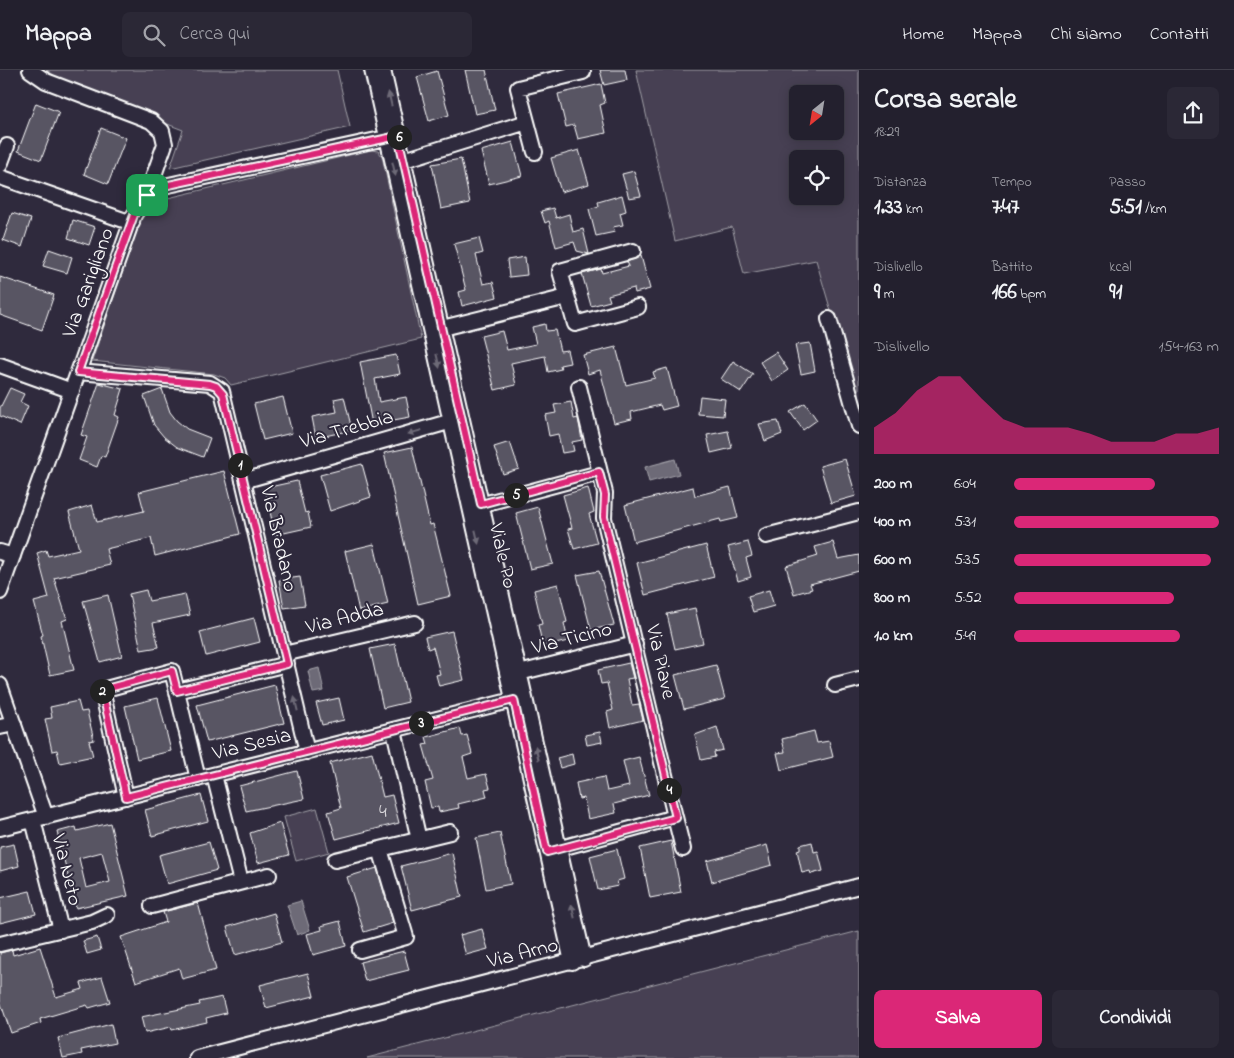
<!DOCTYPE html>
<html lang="it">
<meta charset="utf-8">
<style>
body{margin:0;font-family:"Indie Flower",sans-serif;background:#2b2836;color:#f1f3f6;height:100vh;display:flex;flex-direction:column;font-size:19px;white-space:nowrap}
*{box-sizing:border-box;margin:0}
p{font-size:16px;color:#a3a3aa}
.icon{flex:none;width:28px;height:28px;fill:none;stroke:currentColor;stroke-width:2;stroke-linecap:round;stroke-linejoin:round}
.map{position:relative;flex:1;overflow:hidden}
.panel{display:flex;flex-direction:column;background:#23202e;width:375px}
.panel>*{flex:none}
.needle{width:32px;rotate:210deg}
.tools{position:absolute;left:789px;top:15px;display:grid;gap:10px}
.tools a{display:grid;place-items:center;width:55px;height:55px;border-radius:8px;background:#23202e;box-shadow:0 2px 12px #0003,0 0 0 1px #403e4a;font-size:25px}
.pin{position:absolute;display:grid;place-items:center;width:42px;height:42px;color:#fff;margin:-21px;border-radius:10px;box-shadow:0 2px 8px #0006}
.km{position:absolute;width:25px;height:25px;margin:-12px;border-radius:50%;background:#222;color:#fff;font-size:14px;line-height:25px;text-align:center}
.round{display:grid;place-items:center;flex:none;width:52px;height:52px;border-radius:8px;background:#2b2836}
.head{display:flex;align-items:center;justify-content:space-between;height:85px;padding:0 15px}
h1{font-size:28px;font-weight:700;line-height:38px}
.metrics{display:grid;grid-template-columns:repeat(3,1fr);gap:8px;height:85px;padding:5px 15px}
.metrics div{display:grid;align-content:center}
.metrics b{font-size:21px;font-weight:700}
.metrics small{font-size:14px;font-weight:400}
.metrics p{font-size:14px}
.chart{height:140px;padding:10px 15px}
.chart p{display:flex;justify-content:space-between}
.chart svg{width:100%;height:90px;margin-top:5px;fill:#db2777;opacity:.7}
.button{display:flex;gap:10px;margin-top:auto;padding:10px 15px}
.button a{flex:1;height:58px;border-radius:8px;background:#db2777;color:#fff;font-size:20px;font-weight:700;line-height:58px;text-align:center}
.button a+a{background:#2b2836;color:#f1f3f6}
ul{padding:0 15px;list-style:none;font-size:16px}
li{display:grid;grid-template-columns:80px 60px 1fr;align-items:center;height:38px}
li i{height:12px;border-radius:6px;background:#db2777}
header{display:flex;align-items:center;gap:30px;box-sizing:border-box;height:70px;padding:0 25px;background:#23202e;border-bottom:1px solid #403e4a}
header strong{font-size:24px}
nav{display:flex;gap:28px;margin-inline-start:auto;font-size:18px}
.search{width:350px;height:45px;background:#2b2836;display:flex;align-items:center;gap:12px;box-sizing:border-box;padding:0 18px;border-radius:8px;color:#a3a3aa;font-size:19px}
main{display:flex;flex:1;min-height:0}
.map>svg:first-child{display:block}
.green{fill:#464152;stroke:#a2a0a8;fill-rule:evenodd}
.water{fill:#6d6a77;stroke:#a7a6ad}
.building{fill:#595564;stroke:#fff;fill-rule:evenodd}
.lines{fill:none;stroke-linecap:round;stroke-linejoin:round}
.minor-casing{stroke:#fff;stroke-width:18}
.minor{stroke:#2f2a3d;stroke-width:14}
.oneway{fill:#6d6a77}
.route-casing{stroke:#fff;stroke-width:10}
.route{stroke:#db2777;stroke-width:6}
.labels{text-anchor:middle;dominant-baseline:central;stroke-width:4;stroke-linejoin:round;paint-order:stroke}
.number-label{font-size:19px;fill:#d6d4d8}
.street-label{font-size:21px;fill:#fff;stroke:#2f2a3d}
</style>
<header>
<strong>Mappa</strong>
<div class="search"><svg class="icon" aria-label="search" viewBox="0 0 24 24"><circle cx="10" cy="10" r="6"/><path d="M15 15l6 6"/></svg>Cerca qui</div>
<nav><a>Home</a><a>Mappa</a><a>Chi siamo</a><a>Contatti</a></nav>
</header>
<main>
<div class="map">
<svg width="859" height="988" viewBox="0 0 859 988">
<rect width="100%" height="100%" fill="#2f2a3d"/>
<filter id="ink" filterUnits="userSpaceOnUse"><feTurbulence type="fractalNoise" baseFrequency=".02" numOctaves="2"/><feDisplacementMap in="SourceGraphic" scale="10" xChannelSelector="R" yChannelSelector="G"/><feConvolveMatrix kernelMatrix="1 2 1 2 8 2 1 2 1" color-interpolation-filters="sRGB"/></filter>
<g filter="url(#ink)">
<path class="green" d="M47 0H337L350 57 170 98 183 60 68 16Z
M636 0H859V337L816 190 744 204 732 157 675 171ZM798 24H835V61H798ZM798 89H835V126H798Z
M371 80 378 81 382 86 421 269 231 315 225 308 214 304 92 291 142 146 151 132Z
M317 738 329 782 296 791 284 747Z
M859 861V988H367Z"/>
<path class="water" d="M675 389 679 404 649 412 645 397Z
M319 598 324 621 313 623 308 601Z
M301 831 310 860 297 865 287 835Z"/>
<path class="building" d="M465 0H486L495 40 475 44Z
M600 0H625L627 10 604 15Z
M437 1 449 45 429 51 417 7Z
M601 14 605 33 600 35 606 63 578 69 574 55 566 57 558 24Z
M36 33 59 42 41 90 18 81Z
M101 58 126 68 108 114 84 104Z
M513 72 522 106 489 114 481 81Z
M579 80 589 114 561 122 551 88Z
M461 89 470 133 441 139 432 94Z
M634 101 641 126 629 128 622 104Z
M622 125 626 141 620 143 623 155 613 157 615 162 596 166 589 139 599 136 598 132Z
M553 138 556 148 569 144 573 162 583 159 589 184 577 181 574 172 556 177 549 151 545 153 541 141Z
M12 143 31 149 22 177 3 170Z
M73 150 95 157 89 175 68 168Z
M479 168 483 183 476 185 483 214 493 212 497 227 462 236 459 222 466 220 454 174Z
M49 179 72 187 67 203 43 196Z
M641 186 650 219 635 223 634 218 608 225 610 231 591 236 582 204 601 199 602 203 629 196 627 192Z
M525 187 527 205 509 207 507 190Z
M0 207 54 225 42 260 0 245Z
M545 254 546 261 555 260 560 281 567 280 570 293 560 295 561 299 548 302 545 286 511 293 516 315 495 320 481 266 502 261 507 280 536 274 532 257Z
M810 273 815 301 801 304 795 275Z
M616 277 626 315 655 308 653 302 667 298 677 336 662 340 660 335 631 342 632 349 614 353 600 300 588 304 583 285Z
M776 282 788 300 772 311 760 292Z
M396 285 400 304 375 309 379 332 406 327 410 347 372 354 360 292Z
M733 291 753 304 741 322 721 309Z
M99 313 123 319 115 345 119 347 105 387 101 386 97 397 79 390 87 367 81 365Z
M10 318 24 324 20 332 28 336 20 355 0 346V338Z
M162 319 170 342 177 351 187 359 210 368 203 387 177 377 164 367 154 355 144 326Z
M700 326 725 329 723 346 698 344Z
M283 327 292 363 263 370 254 334Z
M344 327 352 360 316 368 312 347 337 342 334 329Z
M571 332 574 349 578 348 582 370 572 372 574 381 562 383 558 364 549 366 545 345 556 343 554 335Z
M805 333 817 350 803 360 790 342Z
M778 351 782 364 765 371 759 354Z
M728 361 732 378 711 383 707 365Z
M510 372 519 399 503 404 494 377Z
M412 377 430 455 433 454 451 526 418 534 384 383Z
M845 389 856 426 831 433 820 396Z
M362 394 371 427 330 441 320 405Z
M224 401 240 464 155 486 151 468 106 479 110 495 54 508 67 549 62 551 74 600 50 605 41 566 43 565 34 532 49 528 37 483 46 480 48 486 79 479 69 442 92 435 97 452 144 441 139 422Z
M297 411 305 443 308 442 311 457 275 465 265 418Z
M693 417 695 426 730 417 738 448 721 452 720 449 634 472 625 435Z
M588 418 594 442 589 444 597 473 574 479 568 459 572 458 563 425Z
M538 437 553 494 530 499 516 443Z
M748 472 752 486 746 488 751 507 738 511 728 477Z
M833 472 838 489 859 485V501L810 514 812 519 794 524 786 496 818 486 815 477Z
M374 474 388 534 359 541 345 481Z
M706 475 714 507 645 525 637 493Z
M599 501 614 555 591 560 577 505Z
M300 507 305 535 284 538 279 510Z
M558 514 567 552 564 553 568 571 543 577 538 555 542 554 534 520Z
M146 520 149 531 185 524 190 545 153 553 159 577 141 580 129 524Z
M769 520 774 536 753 542 748 526Z
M108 525 122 586 100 592 83 531Z
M695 538 703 573 675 579 667 544Z
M254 548 260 572 206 586 200 562Z
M452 561 464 610 439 616 436 605 440 604 433 577 428 579 425 567Z
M395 574 408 632 383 638 370 579Z
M629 593 633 608 627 609 632 635 639 634 643 650 610 658 607 642 613 640 607 613 601 614 598 600Z
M716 595 725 629 684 639 675 605Z
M275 615 284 653 207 672 197 635Z
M158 628 171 681 137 689 125 636Z
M339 628 344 650 322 655 316 633Z
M78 631 81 642 87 641 94 670 89 671 93 686 60 693 57 680 52 681 45 649 52 648 50 637Z
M717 657 723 680 714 682 715 687 701 690 695 665Z
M460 658 462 666 467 665 472 684 463 687 468 708 486 704 490 718 485 719 487 727 458 734 459 738 439 742 438 737 431 738 425 712 433 710 423 675 428 674 426 667Z
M814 661 817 673 829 671 833 687 781 700 777 683 785 682 782 669Z
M600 662 602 672 587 675 585 665Z
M372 682 383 727 392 725 399 753 336 769 328 742 341 738 330 693Z
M572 684 574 694 560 698 557 688Z
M639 687 649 725 614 734 616 743 588 749 584 728 579 729 576 713 604 707 607 721 629 716 623 691Z
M297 701 304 729 246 741 239 716Z
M201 725 208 751 152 766 145 740Z
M110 753 128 826 76 838 57 762 76 757 77 761ZM102 782 110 812 86 818 79 788Z
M280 753 289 785 258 793 250 763Z
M500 763 511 814 486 819 476 768Z
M671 771 681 822 650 828 640 778Z
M209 772 217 800 167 814 159 785Z
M812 772 814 782 818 781 823 801 811 804 810 801 802 803 797 780 800 779V775Z
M14 774 19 796 0 801V777Z
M767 775 772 795 712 812 707 791Z
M617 779 624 809 617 811 618 816 598 820 590 786Z
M452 783 462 827 412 840 401 796Z
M377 798 393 853 364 862 347 807Z
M30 821 36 844 0 853V828Z
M198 833 216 900 182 909 179 898 136 912 121 867 166 852 163 842Z
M274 843 282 872 235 885 227 857Z
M340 851 346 876 313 885 307 864 322 860 321 856Z
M482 859 488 879 466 885 460 865Z
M97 867 101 880 87 884 83 871Z
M40 877 56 927 83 919 81 913 102 907 110 932 89 938 87 935 40 949 41 953 11 963 0 931V883L12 880 13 885Z
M404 881 409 900 365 911 360 892Z
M308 903 314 926 266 938 260 915Z
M222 927 226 943 206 948 207 952 172 960 171 957 145 963 141 947 200 935 199 932Z
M111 954 115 973 81 980 82 984 63 988 58 968Z"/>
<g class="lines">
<g class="minor-casing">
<path id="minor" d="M30 0 46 11 151 51 162 61 165 74 147 125
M372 0 572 892
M383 0 584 889
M535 82 518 18 583 2
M404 90 527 52
M0 95 7 76
M0 107 132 153
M633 181 560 201 575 254 638 237
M829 249 859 356
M434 260 567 227
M0 295 72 321
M78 302 210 313 222 321 307 682
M243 411 459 349
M472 437 599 403
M766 466 859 442
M0 482 13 486
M0 522 134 145 147 125 164 116 395 66
M284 584 415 553
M519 603 635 574
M0 615 46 747
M835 615 859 609
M177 621 287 594
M0 657 14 654
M394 660 419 770
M214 705 241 812
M126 727 102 620 172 601 198 709
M675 747 683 779
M33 750 61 860
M0 758 521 628
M550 781 675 747 604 448 605 423 579 317
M335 790 450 762
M152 836 269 805
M0 874 92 852 107 845
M360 880 406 867 380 779
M197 988 859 816"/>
</g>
<use href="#minor" class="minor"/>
</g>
<defs><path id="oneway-solid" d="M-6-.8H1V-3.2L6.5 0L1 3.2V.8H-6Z" transform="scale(1.25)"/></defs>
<g class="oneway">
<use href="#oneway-solid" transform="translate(390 29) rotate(-103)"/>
<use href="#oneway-solid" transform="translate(394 99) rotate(77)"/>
<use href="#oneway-solid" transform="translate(438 291) rotate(77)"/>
<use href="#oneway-solid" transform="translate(415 362) rotate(164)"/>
<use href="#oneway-solid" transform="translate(477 467) rotate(77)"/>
<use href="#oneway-solid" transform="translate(296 634) rotate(-103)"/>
<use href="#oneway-solid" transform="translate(537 683) rotate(-103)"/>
<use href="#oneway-solid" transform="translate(573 841) rotate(-103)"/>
</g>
</g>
<g class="lines" filter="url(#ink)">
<g class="route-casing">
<path id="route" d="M398 66 481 434 599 402 605 425 604 447 676 748 547 782 514 630 126 727 102 620 172 601 177 621 287 594 223 324 216 316 210 314 78 302 134 145 147 125 164 116Z"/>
</g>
<use href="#route" class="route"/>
</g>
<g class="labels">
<g class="number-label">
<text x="383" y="742">4</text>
</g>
<g class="street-label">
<text transform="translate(89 213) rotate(-70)">Via Garigliano</text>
<text transform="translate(347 360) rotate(-16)">Via Trebbia</text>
<text transform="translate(278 469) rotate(77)">Via Bradano</text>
<text transform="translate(502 486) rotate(77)">Viale Po</text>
<text transform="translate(345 549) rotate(-14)">Via Adda</text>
<text transform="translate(572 569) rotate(-14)">Via Ticino</text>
<text transform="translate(660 592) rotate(77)">Via Piave</text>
<text transform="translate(252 675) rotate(-14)">Via Sesia</text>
<text transform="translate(66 800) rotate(76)">Via Neto</text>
<text transform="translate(523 884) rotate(-14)">Via Arno</text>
</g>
</g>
</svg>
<div class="tools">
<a><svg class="needle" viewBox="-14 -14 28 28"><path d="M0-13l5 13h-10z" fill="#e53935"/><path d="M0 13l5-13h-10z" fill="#a3a3aa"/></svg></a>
<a><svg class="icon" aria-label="locate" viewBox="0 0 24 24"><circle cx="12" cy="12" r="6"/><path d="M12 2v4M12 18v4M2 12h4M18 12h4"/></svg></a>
</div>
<div class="pin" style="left:147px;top:125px;background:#1e9e55"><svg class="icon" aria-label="arrive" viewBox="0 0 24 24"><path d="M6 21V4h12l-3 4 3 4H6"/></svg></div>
<b class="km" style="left:240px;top:395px">1</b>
<b class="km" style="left:102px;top:621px">2</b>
<b class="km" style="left:421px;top:653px">3</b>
<b class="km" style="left:669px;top:720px">4</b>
<b class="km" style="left:516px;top:425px">5</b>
<b class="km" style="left:399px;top:67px">6</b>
</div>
<section class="panel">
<div class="head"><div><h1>Corsa serale</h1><p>18:29</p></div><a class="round"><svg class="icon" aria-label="share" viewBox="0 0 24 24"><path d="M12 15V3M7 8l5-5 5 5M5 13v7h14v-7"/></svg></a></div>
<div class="metrics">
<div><p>Distanza</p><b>1.33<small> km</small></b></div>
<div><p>Tempo</p><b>7:47</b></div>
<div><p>Passo</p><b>5:51<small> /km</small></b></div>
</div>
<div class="metrics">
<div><p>Dislivello</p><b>9<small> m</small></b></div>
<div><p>Battito</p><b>166<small> bpm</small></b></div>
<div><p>kcal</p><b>91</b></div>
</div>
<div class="chart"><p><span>Dislivello</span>154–163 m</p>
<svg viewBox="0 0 160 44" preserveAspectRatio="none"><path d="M0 44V31L10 24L20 13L30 6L40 6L50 17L60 27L70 31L80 31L90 31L100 34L110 38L120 38L130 38L140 34L150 34L160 31V44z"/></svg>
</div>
<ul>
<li><b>200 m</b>6:04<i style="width:69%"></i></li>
<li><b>400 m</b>5:31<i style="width:100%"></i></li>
<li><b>600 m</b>5:35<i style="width:96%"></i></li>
<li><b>800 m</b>5:52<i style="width:78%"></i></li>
<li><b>1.0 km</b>5:49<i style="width:81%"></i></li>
</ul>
<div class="button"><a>Salva</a><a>Condividi</a></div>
</section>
</main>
